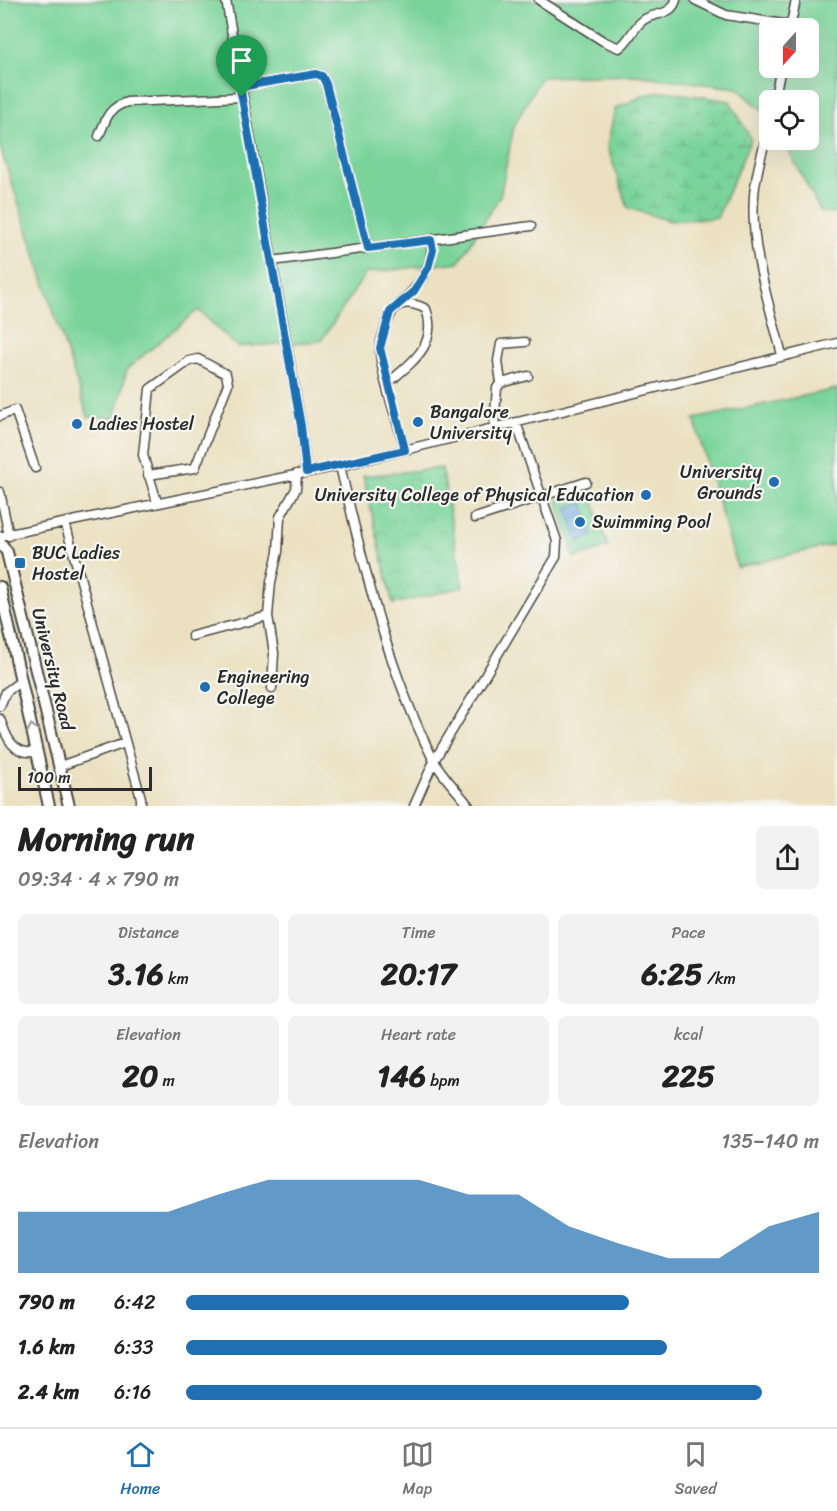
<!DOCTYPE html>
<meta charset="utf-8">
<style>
body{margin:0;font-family:Sriracha,sans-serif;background:#f2f2f2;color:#222;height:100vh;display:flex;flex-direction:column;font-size:22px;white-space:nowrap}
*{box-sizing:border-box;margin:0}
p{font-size:20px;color:#767676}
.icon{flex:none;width:33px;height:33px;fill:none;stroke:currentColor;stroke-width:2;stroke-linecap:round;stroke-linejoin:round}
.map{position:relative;height:806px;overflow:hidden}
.sheet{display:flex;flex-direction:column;background:#fff;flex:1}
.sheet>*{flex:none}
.needle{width:39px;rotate:201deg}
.controls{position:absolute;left:759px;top:18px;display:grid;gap:12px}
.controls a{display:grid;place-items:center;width:60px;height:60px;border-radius:9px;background:#fff;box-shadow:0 6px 24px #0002;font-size:30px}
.scale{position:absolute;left:18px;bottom:15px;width:134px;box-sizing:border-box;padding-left:6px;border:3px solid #2b2b2b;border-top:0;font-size:16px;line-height:21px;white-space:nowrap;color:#2b2b2b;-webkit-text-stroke:4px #f6f6f2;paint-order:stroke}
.pin{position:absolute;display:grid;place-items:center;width:51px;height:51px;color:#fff;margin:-62px -26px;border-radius:50% 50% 50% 0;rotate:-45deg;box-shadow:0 0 6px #0007}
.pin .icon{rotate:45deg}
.round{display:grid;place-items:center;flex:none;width:63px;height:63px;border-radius:9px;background:#f2f2f2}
.overview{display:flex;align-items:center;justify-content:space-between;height:102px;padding:0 18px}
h1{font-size:33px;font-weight:700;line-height:45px}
.figures{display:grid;grid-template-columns:repeat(3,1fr);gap:9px;height:102px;padding:6px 18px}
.figures div{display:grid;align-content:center;border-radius:9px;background:#f2f2f2;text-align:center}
.figures b{font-size:30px;font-weight:700}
.figures small{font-size:16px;font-weight:400}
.figures p{font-size:16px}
.chart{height:168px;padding:12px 18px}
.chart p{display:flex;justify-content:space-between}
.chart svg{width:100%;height:108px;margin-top:6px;fill:#1f6fb2;opacity:.7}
ul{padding:0 18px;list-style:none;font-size:20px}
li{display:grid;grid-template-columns:96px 72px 1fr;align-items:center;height:45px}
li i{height:15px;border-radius:8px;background:#1f6fb2}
.dock{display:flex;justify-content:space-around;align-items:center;height:84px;border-top:2px solid #e0e0e0;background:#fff;font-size:16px;color:#767676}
.dock a{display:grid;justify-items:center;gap:3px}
.dock .active{color:#1f6fb2}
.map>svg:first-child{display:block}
.green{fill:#7ad49a;stroke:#528062;stroke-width:1.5;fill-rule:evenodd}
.wetland{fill:url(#wetland-marsh);stroke:#528062;stroke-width:1.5}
.park{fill:url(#park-crowns);stroke:#528062;stroke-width:1.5}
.water{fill:url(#water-waves);stroke:#506e88;stroke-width:1.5}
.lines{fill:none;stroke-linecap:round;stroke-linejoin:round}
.minor-casing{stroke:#484642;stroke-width:11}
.major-casing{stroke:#484642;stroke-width:14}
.minor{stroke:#fff;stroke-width:8}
.major{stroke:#fff;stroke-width:10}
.oneway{stroke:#a0a0a0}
.route-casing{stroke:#fff;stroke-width:12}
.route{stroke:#1f6fb2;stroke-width:8}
.poi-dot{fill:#1f6fb2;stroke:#f6f6f2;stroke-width:2}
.labels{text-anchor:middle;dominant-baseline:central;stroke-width:4.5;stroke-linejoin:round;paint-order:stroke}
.poi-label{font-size:18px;fill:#2b2b2b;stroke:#f6f6f2;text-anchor:start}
.street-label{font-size:18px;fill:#2b2b2b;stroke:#f6f6f2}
</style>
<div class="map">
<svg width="837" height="806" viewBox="0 0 837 806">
<defs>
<pattern id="wetland-marsh" width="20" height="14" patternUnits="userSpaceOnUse" patternTransform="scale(1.5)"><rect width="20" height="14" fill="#7ad49a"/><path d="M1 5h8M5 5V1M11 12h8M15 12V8" fill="none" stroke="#6ab685"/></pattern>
<pattern id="park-crowns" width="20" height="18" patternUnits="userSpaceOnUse" patternTransform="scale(1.5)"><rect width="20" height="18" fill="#7ad49a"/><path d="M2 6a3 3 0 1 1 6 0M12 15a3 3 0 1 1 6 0" fill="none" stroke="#6ab685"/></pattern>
<pattern id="water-waves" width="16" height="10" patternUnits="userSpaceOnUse" patternTransform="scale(1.5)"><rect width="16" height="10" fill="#75b0e6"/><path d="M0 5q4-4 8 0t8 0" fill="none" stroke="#608fbb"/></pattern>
</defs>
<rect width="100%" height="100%" fill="#f6f6f2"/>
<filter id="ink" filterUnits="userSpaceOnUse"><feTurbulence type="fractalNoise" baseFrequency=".0167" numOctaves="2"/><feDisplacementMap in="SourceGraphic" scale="12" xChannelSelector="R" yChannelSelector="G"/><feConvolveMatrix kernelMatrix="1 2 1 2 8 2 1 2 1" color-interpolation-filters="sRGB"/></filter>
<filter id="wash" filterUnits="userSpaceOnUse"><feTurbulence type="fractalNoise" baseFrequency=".008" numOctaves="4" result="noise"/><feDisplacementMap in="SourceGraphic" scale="24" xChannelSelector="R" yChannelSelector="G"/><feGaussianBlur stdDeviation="1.35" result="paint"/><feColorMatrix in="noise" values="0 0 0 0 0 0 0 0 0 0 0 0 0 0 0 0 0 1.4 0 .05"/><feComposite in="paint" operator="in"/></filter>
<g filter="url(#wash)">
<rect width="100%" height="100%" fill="#ebe1c1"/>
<path class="green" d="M0 0H837V213L821 212 783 140H808V100H770L769 116 737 88 634 75 541 77 514 126 500 196 459 262 366 273 321 341 237 347 198 310 127 369 115 418 88 417 0 147ZM770 28H808V68H770Z
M837 389V544L737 567 694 419Z
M590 490 608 547 575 558 557 500Z"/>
<path class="wetland" d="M665 91 730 101 751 139 717 218 670 221 628 208 607 146 615 109 644 95Z"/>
<path class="park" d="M442 468 463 587 393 604 363 476Z"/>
<path class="water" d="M583 503 593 536 578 541 567 508Z"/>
</g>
<g filter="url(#ink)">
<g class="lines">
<g class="minor-casing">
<path id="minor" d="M226 0 301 425 306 472
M539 0 603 41 619 48C630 41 634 25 645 19 657 12 671 16 676 0
M695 0 726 15 790 25
M790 28 796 0
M241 87 316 74 322 76 326 84 368 248
M774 100 781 68
M770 122C764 146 756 171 754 195 750 249 769 303 782 355
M99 136C106 119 108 108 127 102L242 97
M272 261 531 226
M398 305C417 288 435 267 431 240
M388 383C411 363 439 345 426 309 399 296 391 307 384 332 382 337 380 344 380 350 381 378 398 421 405 450
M501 383 528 376
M0 416 15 410 35 468
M494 427 497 388 501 383 498 361 501 344 525 342
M340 466C364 566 386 666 433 759 442 776 458 791 469 806
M148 475 195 468 228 384 226 374 198 359 189 361 150 389 143 455 157 502
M0 492 9 536
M475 518 586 482
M65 523 141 798V806
M0 536 348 464 837 343
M192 636 268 616
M272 688 274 653 268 616 271 582 278 552 280 517 296 489 297 474
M0 706 6 692 21 681
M0 719C7 739 13 755 37 752
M60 766 125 743
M414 806 434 761 556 557 557 541 516 422"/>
</g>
<g class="major-casing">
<path id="major" d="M0 542 7 552 69 806
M0 587 49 806"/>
</g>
<use href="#minor" class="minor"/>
<use href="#major" class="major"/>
</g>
<defs><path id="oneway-chevron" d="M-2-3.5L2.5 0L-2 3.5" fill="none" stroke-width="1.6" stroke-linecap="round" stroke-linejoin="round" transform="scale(1.5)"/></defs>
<use class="oneway" href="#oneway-chevron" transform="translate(32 728) rotate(-102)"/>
</g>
<g class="lines" filter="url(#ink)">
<g class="route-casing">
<path id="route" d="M316 74 322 76 326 84 368 248 431 240 433 250 428 268 414 291 390 312 380 348 405 450 306 472 301 426 240 87Z"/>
</g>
<use href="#route" class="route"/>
</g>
<g class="poi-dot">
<circle cx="418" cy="422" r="6"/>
<circle cx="77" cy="424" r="6"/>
<circle cx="774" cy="482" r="6"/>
<circle cx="646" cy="495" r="6"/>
<circle cx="580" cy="522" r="6"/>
<rect x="14" y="557" width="12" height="12" rx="3"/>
<circle cx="205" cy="687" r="6"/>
</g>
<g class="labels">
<g class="poi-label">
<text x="430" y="412">Bangalore<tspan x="430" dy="21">University</tspan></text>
<text x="89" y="424">Ladies Hostel</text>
<text x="762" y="472" text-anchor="end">University<tspan x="762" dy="21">Grounds</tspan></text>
<text x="634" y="495" text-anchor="end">University College of Physical Education</text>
<text x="592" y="522">Swimming Pool</text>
<text x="32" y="553">BUC Ladies<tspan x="32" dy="21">Hostel</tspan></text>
<text x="217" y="677">Engineering<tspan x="217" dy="21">College</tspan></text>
</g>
<g class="street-label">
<text transform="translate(53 669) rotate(76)">University Road</text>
</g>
</g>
</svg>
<div class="controls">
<a><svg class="needle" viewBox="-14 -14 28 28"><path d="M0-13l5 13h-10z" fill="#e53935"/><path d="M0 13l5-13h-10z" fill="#767676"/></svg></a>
<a><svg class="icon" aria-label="locate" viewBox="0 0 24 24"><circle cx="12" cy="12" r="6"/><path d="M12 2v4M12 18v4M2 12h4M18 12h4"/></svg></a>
</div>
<div class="scale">100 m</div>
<div class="pin" style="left:242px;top:97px;background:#1e9e55"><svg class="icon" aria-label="arrive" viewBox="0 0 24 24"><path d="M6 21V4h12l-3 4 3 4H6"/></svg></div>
</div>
<section class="sheet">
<div class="overview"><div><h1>Morning run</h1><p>09:34 · 4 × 790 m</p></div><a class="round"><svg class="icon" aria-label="share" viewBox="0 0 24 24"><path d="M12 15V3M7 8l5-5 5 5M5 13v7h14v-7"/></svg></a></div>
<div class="figures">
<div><p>Distance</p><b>3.16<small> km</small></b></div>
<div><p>Time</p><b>20:17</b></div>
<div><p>Pace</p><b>6:25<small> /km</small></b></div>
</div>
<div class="figures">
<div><p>Elevation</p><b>20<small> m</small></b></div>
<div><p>Heart rate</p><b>146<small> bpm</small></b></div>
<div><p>kcal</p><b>225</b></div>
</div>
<div class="chart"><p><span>Elevation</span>135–140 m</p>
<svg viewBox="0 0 160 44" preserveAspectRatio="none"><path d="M0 44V19L10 19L20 19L30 19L40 12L50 6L60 6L70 6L80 6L90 12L100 12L110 25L120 32L130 38L140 38L150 25L160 19V44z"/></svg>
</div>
<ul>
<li><b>790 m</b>6:42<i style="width:70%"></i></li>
<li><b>1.6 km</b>6:33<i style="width:76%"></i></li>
<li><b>2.4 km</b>6:16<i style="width:91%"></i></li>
</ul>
</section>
<nav class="dock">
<a class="active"><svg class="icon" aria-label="home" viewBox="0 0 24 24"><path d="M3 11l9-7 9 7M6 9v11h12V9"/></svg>Home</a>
<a><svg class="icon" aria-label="map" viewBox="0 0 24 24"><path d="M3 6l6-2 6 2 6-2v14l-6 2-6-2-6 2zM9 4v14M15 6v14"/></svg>Map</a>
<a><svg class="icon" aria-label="saved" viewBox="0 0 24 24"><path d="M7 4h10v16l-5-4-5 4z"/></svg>Saved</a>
</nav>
